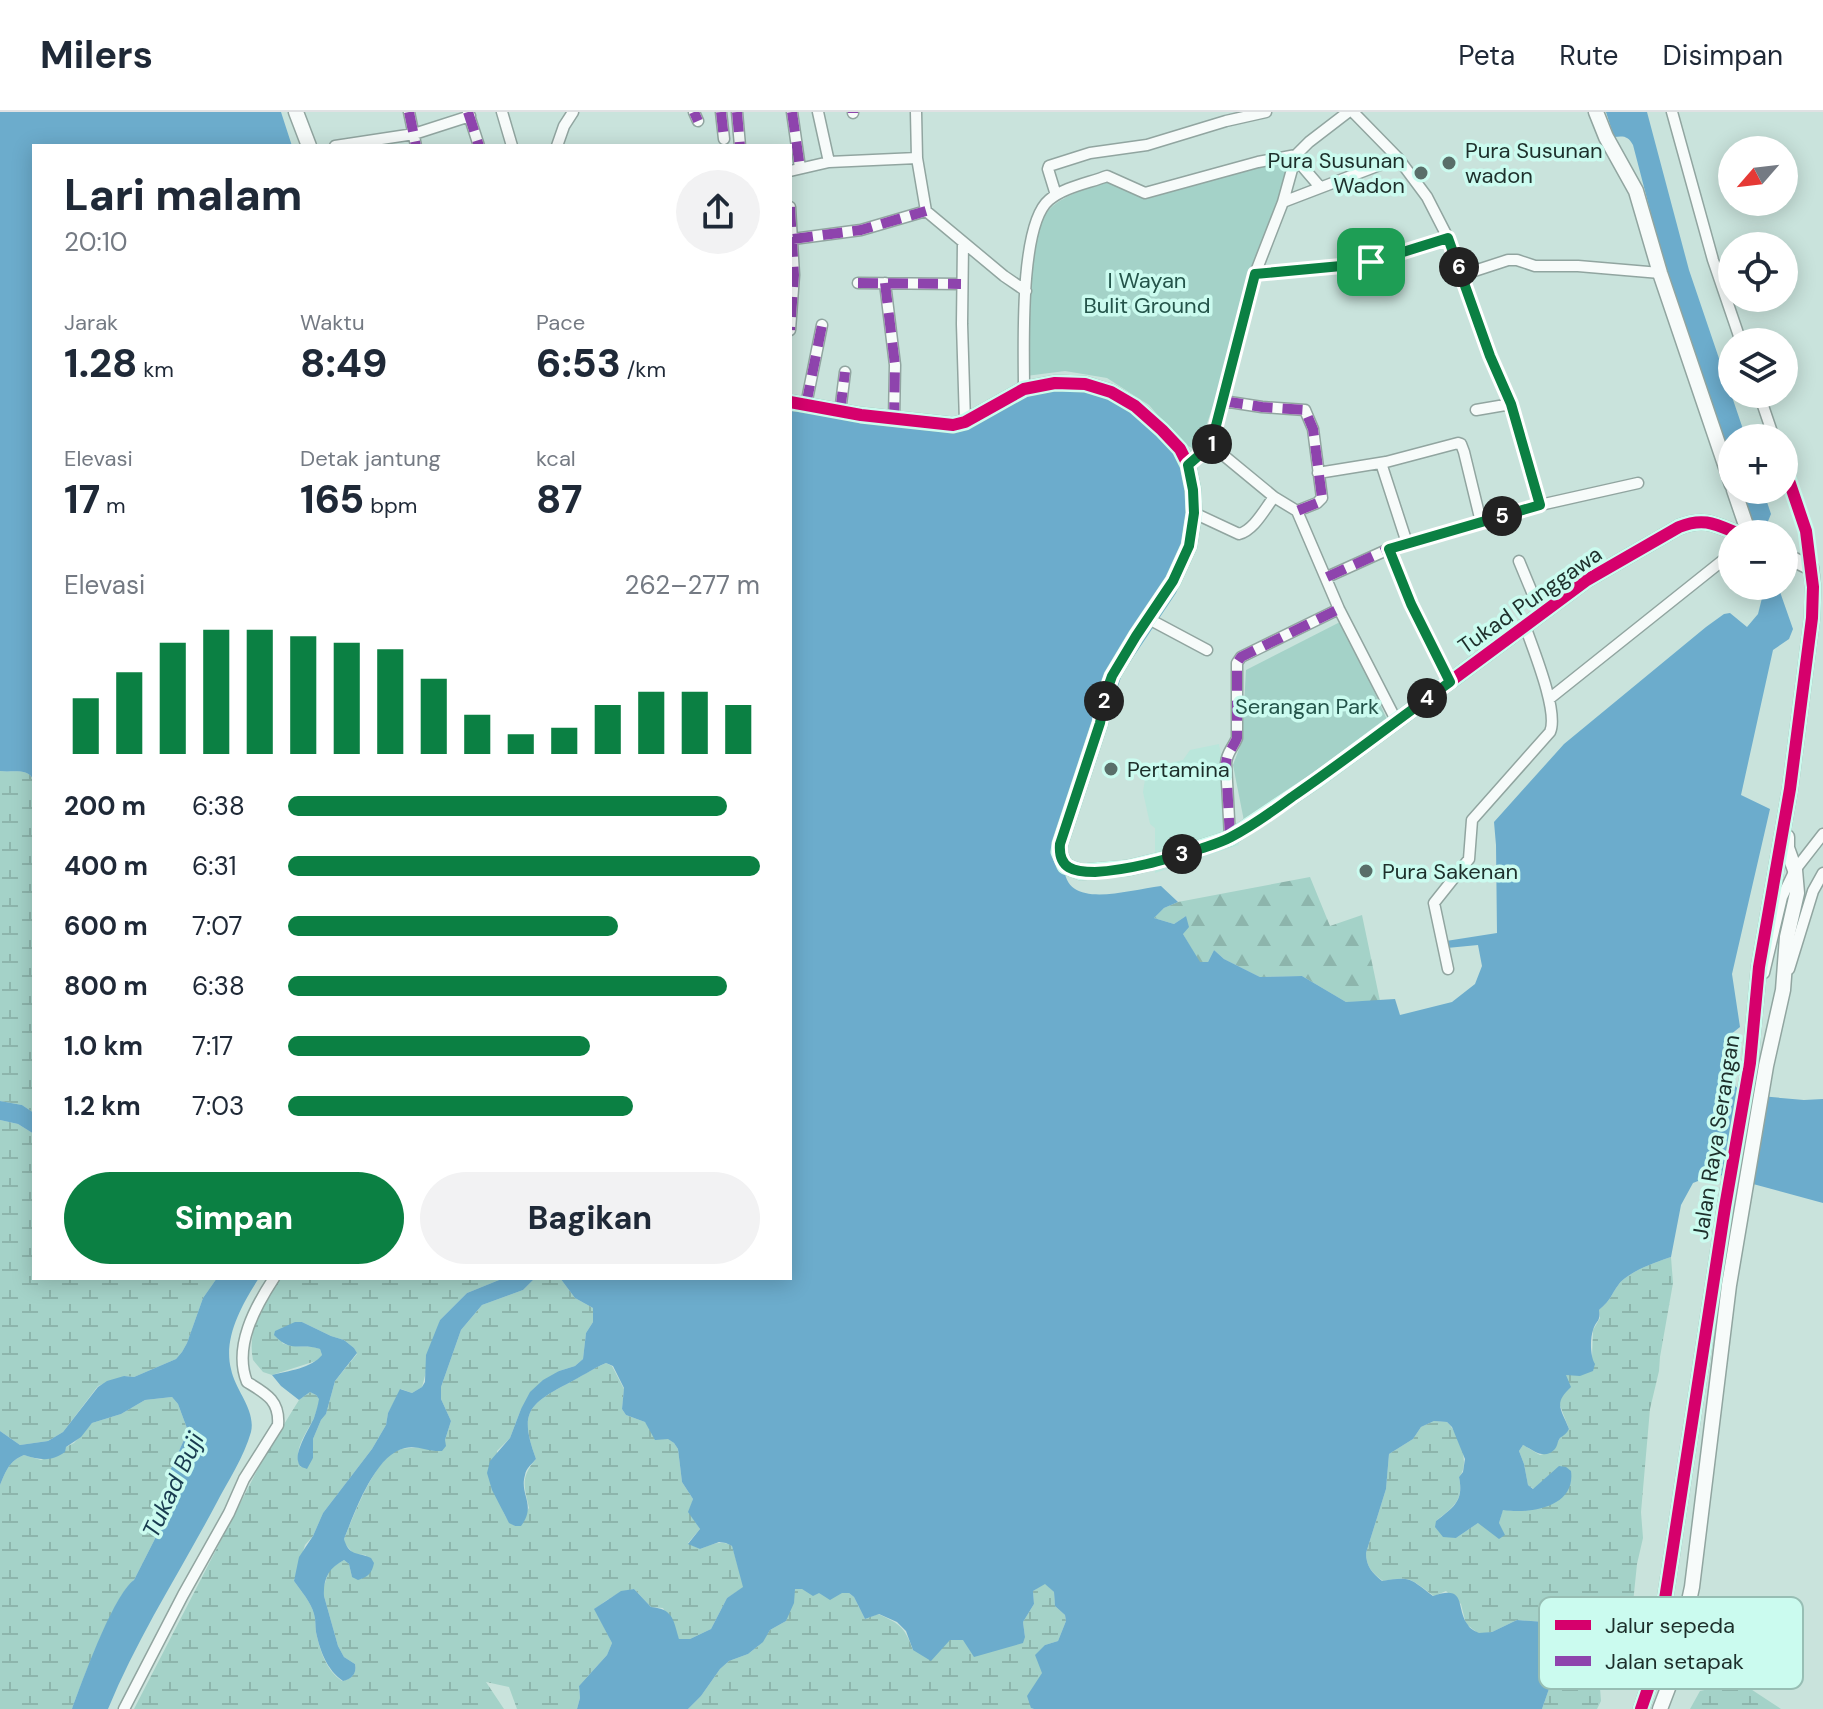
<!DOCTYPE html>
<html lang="id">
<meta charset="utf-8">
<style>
body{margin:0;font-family:"DM Sans",sans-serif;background:#f2f2f3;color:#1f2937;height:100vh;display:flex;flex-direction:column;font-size:30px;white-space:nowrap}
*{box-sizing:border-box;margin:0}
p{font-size:26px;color:#747a83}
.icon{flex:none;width:44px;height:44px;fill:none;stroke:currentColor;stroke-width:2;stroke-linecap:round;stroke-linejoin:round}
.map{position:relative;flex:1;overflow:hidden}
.drawer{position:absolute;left:32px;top:32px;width:760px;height:1136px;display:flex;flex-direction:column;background:#fff;border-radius:0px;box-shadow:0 4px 20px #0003}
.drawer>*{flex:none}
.needle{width:52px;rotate:242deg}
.tools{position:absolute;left:1718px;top:24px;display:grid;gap:16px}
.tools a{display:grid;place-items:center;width:80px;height:80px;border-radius:50%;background:#fff;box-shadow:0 4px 20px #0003;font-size:40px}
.pin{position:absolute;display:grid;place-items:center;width:68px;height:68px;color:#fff;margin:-34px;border-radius:16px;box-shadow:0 4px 12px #0006}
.km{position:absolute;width:40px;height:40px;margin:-20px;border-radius:50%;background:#222;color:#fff;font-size:22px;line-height:40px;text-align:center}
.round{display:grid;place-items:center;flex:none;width:84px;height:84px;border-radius:42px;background:#f2f2f3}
.headline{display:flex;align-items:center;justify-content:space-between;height:136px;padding:0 32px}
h1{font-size:44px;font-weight:800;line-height:60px}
.figures{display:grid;grid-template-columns:repeat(3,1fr);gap:12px;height:136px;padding:8px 32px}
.figures div{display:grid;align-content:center}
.figures b{font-size:40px;font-weight:800}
.figures small{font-size:22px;font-weight:400}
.figures p{font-size:22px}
.chart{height:224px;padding:16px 32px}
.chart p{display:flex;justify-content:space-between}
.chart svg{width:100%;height:144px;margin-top:8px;stroke:#0b8043;stroke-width:6}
.action{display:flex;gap:16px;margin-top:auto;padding:16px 32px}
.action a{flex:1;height:92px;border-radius:48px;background:#0b8043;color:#fff;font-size:32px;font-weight:800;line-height:92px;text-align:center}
.action a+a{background:#f2f2f3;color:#1f2937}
ul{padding:0 32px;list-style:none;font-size:26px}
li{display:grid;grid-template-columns:128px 96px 1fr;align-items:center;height:60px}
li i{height:20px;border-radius:10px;background:#0b8043}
header{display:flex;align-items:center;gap:48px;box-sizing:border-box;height:112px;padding:0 40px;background:#fff;border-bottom:2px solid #e0e1e3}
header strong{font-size:38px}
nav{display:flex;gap:44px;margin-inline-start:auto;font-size:28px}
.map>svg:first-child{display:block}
.built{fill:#bae6db}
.green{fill:#a4d2c8}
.forest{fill:url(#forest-firs)}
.wetland{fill:url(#wetland-marsh)}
.water{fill:#6caccc}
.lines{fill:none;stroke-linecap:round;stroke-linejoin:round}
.street-casing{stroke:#91a5a0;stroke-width:13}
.secondary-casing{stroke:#91a5a0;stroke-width:17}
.street{stroke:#f7fbfa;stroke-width:10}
.secondary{stroke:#f7fbfa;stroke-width:14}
.quiet{stroke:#8e44ad;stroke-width:10;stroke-dasharray:20 10;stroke-linecap:butt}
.cycleway-casing{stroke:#cbfbef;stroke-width:17}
.cycleway{stroke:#d6006c;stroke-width:12}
.route-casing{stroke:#fff;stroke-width:16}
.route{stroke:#0b8043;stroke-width:10}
.poi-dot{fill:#596e69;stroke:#cbfbef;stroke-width:3}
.labels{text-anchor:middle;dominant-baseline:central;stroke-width:7;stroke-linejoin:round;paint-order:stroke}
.poi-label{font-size:22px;fill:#1d2f2b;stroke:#cbfbef;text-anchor:start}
.park-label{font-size:22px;fill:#24544a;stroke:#cbfbef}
.street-label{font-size:22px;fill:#1d2f2b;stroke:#cbfbef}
.water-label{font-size:24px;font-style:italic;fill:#183a4f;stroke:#cbfbef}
.key{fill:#cbfbef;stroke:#97beb4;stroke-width:2}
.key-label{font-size:22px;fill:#1d2f2b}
</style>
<header>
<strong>Milers</strong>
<nav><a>Peta</a><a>Rute</a><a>Disimpan</a></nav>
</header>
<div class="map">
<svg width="1823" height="1597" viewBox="0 0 1823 1597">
<defs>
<pattern id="forest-firs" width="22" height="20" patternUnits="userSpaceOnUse" patternTransform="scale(2)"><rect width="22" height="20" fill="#a4d2c8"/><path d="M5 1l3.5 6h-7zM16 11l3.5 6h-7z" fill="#8db5ac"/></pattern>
<pattern id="wetland-marsh" width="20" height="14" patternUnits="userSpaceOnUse" patternTransform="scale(2)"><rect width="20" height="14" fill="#a4d2c8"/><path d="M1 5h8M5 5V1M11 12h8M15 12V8" fill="none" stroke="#8db5ac"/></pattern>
</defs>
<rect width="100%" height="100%" fill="#c9e3dc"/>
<path class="built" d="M1219 632 1239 733 1155 761V716L1150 712 1143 680 1145 667 1162 653 1183 648 1190 638Z"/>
<path class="green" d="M1279 50C1289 51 1289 59 1287 68L1251 160 1216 285 1201 329 1192 336 1181 330 1149 293 1107 266 1065 259 1026 264C1027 230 1027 124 1047 100 1061 83 1088 77 1107 69L1145 85Z
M1342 509 1389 612 1244 709 1233 653 1242 629 1246 558Z"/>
<path class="forest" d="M1310 765 1330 814 1362 803 1380 889 1346 890 1302 864 1260 865 1224 847 1214 838 1208 850H1199L1183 822 1186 804 1174 812 1154 806 1164 796 1178 790Z"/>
<path class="wetland" d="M0 659C12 661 28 655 34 669V1001L22 993 0 989Z
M0 1008 18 1012 34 1022V1166H217L203 1186 187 1231 182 1240 176 1247 134 1265 125 1264 98 1274 63 1320 48 1329 20 1333 0 1319Z
M1671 1145 1673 1171 1660 1245 1659 1259 1650 1297 1641 1400 1643 1426 1637 1452 1633 1491 1625 1515 1623 1528 1600 1576 1601 1589 1597 1597H1542L1550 1574 1564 1558 1565 1505 1545 1510 1517 1508 1492 1520 1479 1522 1466 1512 1461 1492 1446 1479 1434 1484C1410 1467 1412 1464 1383 1469 1372 1461 1366 1454 1366 1441L1386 1377 1389 1342 1413 1327 1421 1315 1434 1309 1447 1310C1459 1322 1471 1352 1459 1365 1464 1389 1453 1395 1436 1409L1456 1426 1478 1411H1499L1503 1397 1512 1399 1559 1354 1534 1377 1528 1373 1524 1352 1519 1339 1523 1333 1540 1343 1553 1339 1560 1326 1569 1317 1559 1291 1566 1263 1592 1246 1593 1218 1600 1206 1599 1198C1612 1187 1610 1184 1619 1172 1628 1160 1656 1150 1671 1145Z
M280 1166H504L467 1181 440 1208 422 1275 412 1281 401 1277 388 1301 386 1313 372 1337 323 1401 313 1424 305 1433 294 1469C301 1479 311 1490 314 1502 316 1508 315 1514 316 1520 320 1539 326 1558 342 1569 352 1567 357 1562 355 1552L344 1545 338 1534 324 1484 323 1477 329 1459 332 1455 344 1448 349 1452 352 1465 366 1443 354 1442 345 1432 344 1427C354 1403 373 1352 395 1339 404 1335 411 1337 420 1335 428 1333 437 1330 445 1328L451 1309 441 1287V1275L461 1218 482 1193 523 1178 535 1166H560L575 1186 593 1196V1210L586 1221 583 1247 575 1254 559 1259 521 1297 510 1326 497 1339C498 1359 495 1404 515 1414L529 1396C524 1373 520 1366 536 1347 520 1303 526 1293 567 1272 580 1265 592 1257 606 1251L612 1254 624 1277 622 1297 626 1303 645 1310 674 1331 678 1337 682 1370 693 1387 689 1400 700 1417 688 1431 700 1437C712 1433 721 1427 732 1434L744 1475 727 1486 711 1517 690 1527H679L663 1496 651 1495 634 1477C617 1480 608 1487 595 1497L612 1531 607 1543 579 1574 580 1586 577 1597H517L509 1575 486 1570 504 1597H134L265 1343 299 1288 310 1280 316 1283 320 1287C318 1294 316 1301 314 1306 307 1320 291 1341 301 1355L313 1346V1327L321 1308 326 1302 335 1269 357 1242 354 1236 344 1228 331 1224 302 1210 282 1231C295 1237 308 1232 320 1237L322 1243 319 1248 272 1263 263 1260 253 1248C247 1220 262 1188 280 1166Z
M172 1285 178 1292 188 1319 169 1361V1395L162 1413 134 1468C114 1483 82 1570 72 1597H0V1373C6 1359 9 1349 24 1343L41 1348 74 1331 92 1311 121 1302 145 1288Z
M1045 1471 1054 1480 1055 1494 1065 1503 1066 1509 1058 1529 1045 1533 1042 1561 1031 1596 1034 1597H688L701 1584 720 1557 729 1549 748 1542 758 1534 770 1518 786 1509 795 1477H802L819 1481H849L854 1485 865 1507 878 1502C901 1512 905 1516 913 1538L950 1528 1025 1525 1023 1510 1034 1492 1033 1479Z
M1740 1570 1781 1597H1690L1700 1579Z"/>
<path class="water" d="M0 0H281L292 34H34V669C28 655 12 661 0 659Z
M1606 0H1647L1689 158 1746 326H1732V365L1669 171 1633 33C1628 24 1624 24 1614 25Z
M1055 276 1104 279 1167 329 1195 371 1191 445 1176 481 1122 562 1070 722 1063 732 1067 734C1049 804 1121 779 1161 774L1178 790 1164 796 1154 806 1174 812 1186 804 1189 815 1183 822 1200 850H1208L1214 838 1224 847 1260 865 1302 864 1346 890 1395 887 1400 903 1452 890 1475 872 1482 854 1478 833 1447 836 1446 829 1497 821 1496 733 1494 710 1564 632 1706 515 1724 502 1730 501 1747 515 1758 502 1763 482 1770 474 1779 477 1793 517 1789 527 1773 538 1741 683 1770 697 1732 862 1740 915 1730 923 1725 943 1728 962 1736 975 1749 983 1804 988 1823 987V1091L1716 1062 1693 1071 1681 1093 1671 1145C1656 1150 1628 1160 1619 1172 1610 1184 1612 1187 1599 1198 1601 1210 1596 1208 1593 1218 1590 1227 1590 1244 1595 1252L1593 1259 1580 1264 1566 1263 1571 1275C1553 1292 1561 1296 1569 1317 1567 1321 1564 1323 1560 1326 1557 1330 1558 1334 1554 1338 1544 1348 1533 1338 1523 1333L1519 1339 1524 1352 1528 1373 1533 1377 1559 1354 1566 1355 1571 1359C1576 1396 1529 1402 1503 1398L1499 1411 1505 1423 1499 1427 1478 1411 1456 1426 1443 1425 1435 1415 1436 1409C1454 1395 1464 1389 1459 1365L1463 1360 1465 1347 1452 1315 1447 1310 1434 1309 1421 1315 1413 1327 1389 1342 1386 1377 1366 1441C1366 1454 1372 1461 1382 1469 1412 1464 1410 1467 1433 1484 1468 1472 1455 1497 1468 1513 1470 1517 1475 1519 1479 1521L1492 1520 1517 1508 1545 1510 1565 1505 1578 1508 1584 1521 1564 1558 1550 1574 1542 1597H1034L1031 1596 1027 1584 1042 1561 1035 1543 1045 1533 1058 1529 1066 1509 1065 1503 1055 1494 1054 1480 1045 1472 1033 1479 1034 1492 1023 1510 1025 1525 1023 1531 974 1545 963 1528H950L931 1549 913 1538 906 1519 897 1510 879 1502 865 1507 854 1485 849 1481H842L830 1488 819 1481 813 1484 802 1477H795L794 1491 786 1509 770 1518 763 1530 748 1542 729 1549 720 1557 701 1584 688 1597H577L580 1586 579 1574 607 1543 612 1531 594 1497 621 1479 634 1477 651 1495C673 1497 673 1507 679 1527H690L711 1517 727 1486 743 1475 732 1434 726 1431 719 1430 700 1437 688 1432 700 1417 688 1400 693 1387 682 1370 678 1337 674 1331 668 1327 655 1328 645 1310 626 1303 622 1297 624 1276 613 1254 606 1251C592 1257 581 1265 567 1272 526 1293 520 1303 536 1347 532 1352 526 1356 525 1363 519 1383 537 1393 521 1414H515L509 1411 492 1378 487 1361 490 1349 510 1326 521 1297 530 1280 543 1268 559 1259 575 1254 583 1247 586 1221 593 1210V1196L575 1186 560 1166H790V299L958 319 1016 284Z
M1736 378H1763L1771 402 1764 419C1745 413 1742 395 1736 378Z
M0 989 22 993 34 1001V1022L18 1012 0 1008Z
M217 1166H259C242 1192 223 1226 231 1257 235 1278 256 1298 251 1320 244 1345 228 1369 216 1392 180 1460 137 1526 108 1597H72C82 1570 113 1483 134 1468L162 1413 169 1395V1361L188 1319 178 1292 172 1285 145 1288 121 1302 92 1311 81 1325 66 1335 65 1340C51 1350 40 1348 24 1343 9 1349 6 1359 0 1373V1319L20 1333 48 1329 63 1320 98 1275 107 1269 124 1264 134 1265 176 1247 182 1240 187 1231 203 1186Z
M504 1166H535L523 1178 482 1193 461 1218 441 1275V1287L451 1309 445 1328 446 1334 442 1339C429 1340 417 1333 405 1336 375 1342 354 1402 344 1427 349 1445 359 1440 371 1446L374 1451C372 1461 368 1465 358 1468L352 1465 349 1452 344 1448C329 1456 323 1466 324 1484L338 1534 344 1545 355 1552C357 1562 352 1567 343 1569 327 1558 320 1539 316 1520 315 1514 316 1508 314 1502 311 1490 301 1479 294 1469L299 1445 313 1424 323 1401 372 1337 386 1313 388 1301 400 1277 412 1281 422 1275 425 1270 426 1243 440 1208 467 1181Z
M295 1210H302L331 1224 344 1228 354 1236 357 1241 335 1269 326 1302 321 1308 313 1327V1346L307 1357C302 1355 299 1355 298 1349 295 1339 310 1315 314 1306 316 1300 318 1293 319 1287L316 1283 310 1280 299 1288 281 1274 272 1263C288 1259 312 1256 322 1243L320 1237C300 1230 292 1242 274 1223L275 1219Z"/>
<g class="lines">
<g class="street-casing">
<path id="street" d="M409 0 416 34
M468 0 479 34
M502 0 512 34
M694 0 698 9
M721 0 724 27
M737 0 740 34
M792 0 800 56
M818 0 829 50
M853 0V1
M916 0 917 46 926 99 1004 164 1026 179
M1353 0 1398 46 1427 85 1448 126 1490 244 1511 292 1540 393
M1672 0 1713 148 1741 230
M335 34 414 22 470 4
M557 34 564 14 573 0
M790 59 829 50 917 46
M1056 83 1048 57 1049 54 1090 41 1147 33 1226 9 1266 0
M1283 90 1398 46
M790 95 794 163 790 218
M793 127 861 118 926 99
M963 131 962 212 965 310
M1255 162 1352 153 1371 150 1448 126
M1462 163 1508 148H1517L1535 154H1578L1660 161
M858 171 961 172
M885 171 895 253 894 308
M1024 277C1024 237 1019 113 1049 88 1064 75 1089 71 1107 64L1145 81 1258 50 1296 43 1302 54 1320 75
M1759 282 1774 326
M1223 289 1262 295 1305 298 1313 317 1322 386 1317 391 1297 399
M806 293 822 213
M1476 298 1511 292
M840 300 845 260
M1211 333 1274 385 1297 399 1339 497 1396 608
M1381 351 1407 431
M1188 353 1211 333 1255 162 1283 90 1296 43 1309 30 1348 0
M1784 354 1806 419 1811 456
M1318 361 1386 350 1458 331 1461 332 1464 340 1481 410
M1194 401 1239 422C1254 418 1264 398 1274 385
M1389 437 1411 492 1450 570
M1519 449 1541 502
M1327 465 1389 437 1407 431 1540 393 1638 371
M1147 506 1207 538
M1549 587 1732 441
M1230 726 1226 651C1227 640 1233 636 1237 626V551L1241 545 1339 497
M1448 857 1434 791 1469 747 1472 708 1550 620C1559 600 1533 537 1525 514
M1789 857 1813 779 1823 761
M1764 861 1782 785 1795 758 1823 722
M124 1597 183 1483 229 1401 244 1367 278 1313C280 1288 265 1281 247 1270 233 1235 255 1195 274 1166"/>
</g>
<g class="secondary-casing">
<path id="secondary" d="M296 0 309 34
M1596 0 1606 25 1636 79 1660 161 1732 373
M790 290 861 303 953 313 965 310 1024 277 1055 271 1085 272 1111 280 1135 294 1162 318 1180 337 1188 353 1193 378 1194 401 1189 434 1173 469 1136 524 1112 564 1105 584 1100 611 1060 732 1059 740 1065 754 1081 760 1128 756 1165 747 1230 726 1317 668 1587 468 1679 415C1704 405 1715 412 1739 422
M1734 378 1749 422
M1641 1597 1654 1559 1725 1095 1750 951 1759 855 1790 677 1812 506 1813 475 1811 456 1784 443
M1660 1597 1673 1563 1692 1475 1729 1173 1766 954 1783 878 1787 825 1797 781 1795 758 1787 736V725"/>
</g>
<use href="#street" class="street"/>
<use href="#secondary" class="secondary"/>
<path class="quiet" d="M409 0 416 34
M468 0 479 34
M694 0 698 9
M721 0 724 27
M737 0 740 34
M792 0 800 56
M853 0V1
M790 95 794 163 790 218
M793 127 861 118 926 99
M858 171 961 172
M885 171 895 253 894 308
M1223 289 1262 295 1305 298 1313 317 1322 386 1317 391 1297 399
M806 293 822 213
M840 300 845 260
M1389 437 1411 492 1450 570
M1327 465 1389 437 1540 393
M1230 726 1226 651C1227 640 1233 636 1237 626V551L1241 545 1339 497"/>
<g class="cycleway-casing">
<path id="cycleway" d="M790 290 861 303 953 313 965 310 1024 277 1055 271 1085 272 1111 280 1135 294 1162 318 1180 337 1188 353 1193 378 1194 401 1189 434 1173 469 1136 524 1112 564 1105 584 1100 611 1060 732 1059 740 1065 754 1081 760 1128 756 1165 747 1230 726 1317 668 1587 468 1679 415C1704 405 1715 412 1739 422
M1641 1597 1654 1559 1725 1095 1750 951 1759 855 1790 677 1812 506 1813 475 1806 419 1784 354"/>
</g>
<use href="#cycleway" class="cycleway"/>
</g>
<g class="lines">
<g class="route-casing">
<path id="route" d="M1448 126 1490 244 1511 292 1540 393 1389 437 1411 492 1450 570C1397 608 1346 648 1292 685 1273 699 1252 714 1231 725 1220 731 1208 734 1197 738 1164 748 1130 758 1095 760 1074 760 1058 757 1060 732L1100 611 1105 584 1112 564 1136 524 1173 469 1189 434 1194 401 1193 378 1188 353 1211 333 1255 162 1352 153 1371 150Z"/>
</g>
<use href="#route" class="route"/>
</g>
<g class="poi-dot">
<circle cx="1449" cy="51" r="8"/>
<circle cx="1421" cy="61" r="8"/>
<circle cx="1111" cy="657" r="8"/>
<circle cx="1366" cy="759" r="8"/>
</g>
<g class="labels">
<g class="poi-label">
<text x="1465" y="38">Pura Susunan<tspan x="1465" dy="25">wadon</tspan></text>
<text x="1405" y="48" text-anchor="end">Pura Susunan<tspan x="1405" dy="25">Wadon</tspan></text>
<text x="1127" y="657">Pertamina</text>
<text x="1382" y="759">Pura Sakenan</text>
</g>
<g class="park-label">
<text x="1147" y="168">I Wayan<tspan x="1147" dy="25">Bulit Ground</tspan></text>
<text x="1307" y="594">Serangan Park</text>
</g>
<g class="street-label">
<text transform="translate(1530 488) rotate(-35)">Tukad Punggawa</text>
<text transform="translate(1716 1025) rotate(-81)">Jalan Raya Serangan</text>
</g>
<g class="water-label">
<text transform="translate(173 1373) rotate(-65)">Tukad Buji</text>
</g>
</g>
<rect x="1539" y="1485" width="264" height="92" rx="12" class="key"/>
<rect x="1555" y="1508" width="36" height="10" fill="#d6006c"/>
<rect x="1555" y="1544" width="36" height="10" fill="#8e44ad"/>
<g class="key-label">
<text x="1605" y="1521">Jalur sepeda</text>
<text x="1605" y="1557">Jalan setapak</text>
</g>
</svg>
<div class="tools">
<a><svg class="needle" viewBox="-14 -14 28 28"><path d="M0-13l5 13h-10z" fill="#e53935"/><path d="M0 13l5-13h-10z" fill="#747a83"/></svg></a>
<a><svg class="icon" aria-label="locate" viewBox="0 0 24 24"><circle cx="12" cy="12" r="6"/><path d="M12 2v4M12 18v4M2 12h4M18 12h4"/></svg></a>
<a><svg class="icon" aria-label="layers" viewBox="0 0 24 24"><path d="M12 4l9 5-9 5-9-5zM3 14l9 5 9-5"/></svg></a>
<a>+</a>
<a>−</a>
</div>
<div class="pin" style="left:1371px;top:150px;background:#1e9e55"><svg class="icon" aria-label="arrive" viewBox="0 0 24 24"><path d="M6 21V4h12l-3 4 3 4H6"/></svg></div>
<b class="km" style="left:1212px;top:332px">1</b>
<b class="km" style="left:1104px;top:589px">2</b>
<b class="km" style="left:1182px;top:742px">3</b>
<b class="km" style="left:1427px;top:586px">4</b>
<b class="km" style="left:1502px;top:404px">5</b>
<b class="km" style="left:1459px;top:155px">6</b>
<section class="drawer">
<div class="headline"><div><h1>Lari malam</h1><p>20:10</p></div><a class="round"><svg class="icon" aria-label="share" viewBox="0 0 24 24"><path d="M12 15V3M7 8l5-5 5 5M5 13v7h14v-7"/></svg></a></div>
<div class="figures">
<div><p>Jarak</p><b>1.28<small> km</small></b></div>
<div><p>Waktu</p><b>8:49</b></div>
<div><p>Pace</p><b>6:53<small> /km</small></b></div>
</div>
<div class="figures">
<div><p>Elevasi</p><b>17<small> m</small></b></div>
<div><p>Detak jantung</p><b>165<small> bpm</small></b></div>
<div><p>kcal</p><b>87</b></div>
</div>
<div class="chart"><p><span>Elevasi</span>262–277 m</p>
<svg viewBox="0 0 160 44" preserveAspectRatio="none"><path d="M5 44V27M15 44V19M25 44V10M35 44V6M45 44V6M55 44V8M65 44V10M75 44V12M85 44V21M95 44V32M105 44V38M115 44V36M125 44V29M135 44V25M145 44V25M155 44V29"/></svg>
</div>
<ul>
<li><b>200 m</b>6:38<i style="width:93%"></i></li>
<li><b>400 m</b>6:31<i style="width:100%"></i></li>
<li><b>600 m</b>7:07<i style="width:70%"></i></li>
<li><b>800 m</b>6:38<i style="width:93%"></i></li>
<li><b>1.0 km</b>7:17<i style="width:64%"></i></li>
<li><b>1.2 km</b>7:03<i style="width:73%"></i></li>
</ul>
<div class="action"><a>Simpan</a><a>Bagikan</a></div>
</section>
</div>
